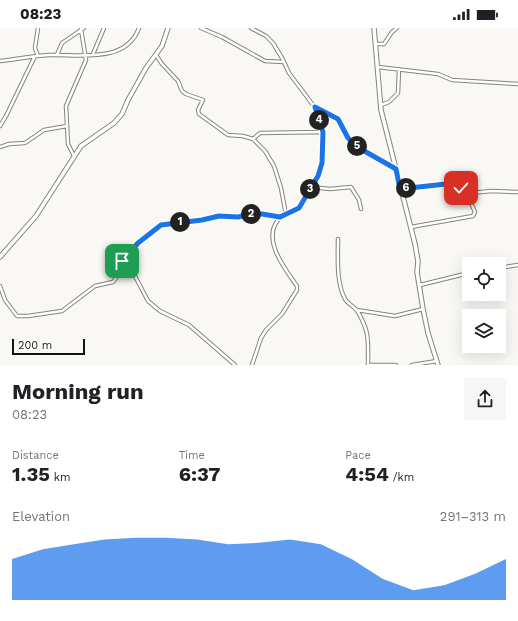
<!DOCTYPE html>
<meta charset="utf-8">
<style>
body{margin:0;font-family:"Work Sans",sans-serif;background:#f6f6f6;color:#202124;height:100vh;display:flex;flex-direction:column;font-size:15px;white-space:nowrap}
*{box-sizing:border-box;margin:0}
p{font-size:13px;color:#757577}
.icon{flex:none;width:22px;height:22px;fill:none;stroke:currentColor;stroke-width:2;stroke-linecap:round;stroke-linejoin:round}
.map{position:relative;height:337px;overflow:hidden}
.sheet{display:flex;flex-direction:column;background:#fff;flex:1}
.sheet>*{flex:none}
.tools{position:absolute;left:462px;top:229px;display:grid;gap:8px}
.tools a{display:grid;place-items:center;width:44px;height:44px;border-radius:0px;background:#fff;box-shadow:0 4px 16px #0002;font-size:20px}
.scale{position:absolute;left:12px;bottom:10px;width:73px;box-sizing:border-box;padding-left:4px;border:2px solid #141413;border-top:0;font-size:11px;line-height:14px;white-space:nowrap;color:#141413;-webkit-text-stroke:3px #fff;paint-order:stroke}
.pin{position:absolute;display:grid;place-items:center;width:34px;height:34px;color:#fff;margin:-17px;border-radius:8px;box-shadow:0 2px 6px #0006}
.km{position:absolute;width:20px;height:20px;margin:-10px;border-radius:50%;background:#222;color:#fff;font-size:11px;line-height:20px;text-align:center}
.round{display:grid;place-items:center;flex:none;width:42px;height:42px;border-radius:0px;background:#f6f6f6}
.overview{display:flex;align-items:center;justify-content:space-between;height:68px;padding:0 12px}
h1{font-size:22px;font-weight:700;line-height:30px}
.figures{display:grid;grid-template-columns:repeat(3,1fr);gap:6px;height:68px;padding:4px 12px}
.figures div{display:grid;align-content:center}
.figures b{font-size:20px;font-weight:700}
.figures small{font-size:11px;font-weight:400}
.figures p{font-size:11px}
.chart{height:112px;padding:8px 12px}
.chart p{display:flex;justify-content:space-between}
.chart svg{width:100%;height:72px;margin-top:4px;fill:#1a73e8;opacity:.7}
.status{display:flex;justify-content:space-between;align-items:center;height:28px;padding:0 20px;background:#fff;direction:ltr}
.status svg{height:11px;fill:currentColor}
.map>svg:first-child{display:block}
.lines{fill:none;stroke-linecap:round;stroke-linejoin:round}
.minor-casing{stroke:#858380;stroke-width:4.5}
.tertiary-casing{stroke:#858380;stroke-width:5.5}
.minor{stroke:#fff;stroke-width:2.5}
.tertiary{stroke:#fff;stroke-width:3.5}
.route-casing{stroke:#fff;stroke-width:8}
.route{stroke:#1a73e8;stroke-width:5}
</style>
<div class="status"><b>08:23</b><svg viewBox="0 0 49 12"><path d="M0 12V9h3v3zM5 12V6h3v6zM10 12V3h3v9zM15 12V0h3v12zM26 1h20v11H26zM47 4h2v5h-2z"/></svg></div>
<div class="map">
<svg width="518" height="337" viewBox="0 0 518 337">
<rect width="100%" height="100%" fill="#f9f8f4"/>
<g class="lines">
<g class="minor-casing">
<path id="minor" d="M38 0 35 20 38 28
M201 0 222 9 265 33 284 34
M251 0 266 8 273 15 282 30 289 45 313 77 338 91 348 110 359 119 395 140
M376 16H384L392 4 397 0
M93 26 104 0
M57 27 62 15 84 0
M156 27 162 36 178 53 182 63 186 66 203 72 198 82 199 86 228 107 243 108 253 111 265 123 274 138 281 160 286 187
M0 33C16 31 33 28 49 27 79 26 126 36 139 0
M378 39 438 46 452 52 518 56
M381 77 389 74 398 65 399 41
M0 98 6 88 35 28
M253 111 260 105 323 104
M0 119 9 116 25 115 44 102 67 98
M74 128 68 116 66 78 86 32 81 1
M311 159 330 161 351 159 359 172 361 181
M401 161 446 156 454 157 472 165 491 163 518 164
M411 199 473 188 475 184 471 175 472 165
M338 211C338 229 336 255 345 271 348 276 355 279 358 284 370 305 368 313 368 337
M125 229 148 273 160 283 189 297 235 337
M499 240 518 237
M420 257 469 245
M0 258 5 272 17 288H28L62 283 95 258 113 254 116 250 122 233 128 225 138 215 161 197 219 189H238L252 186H262L280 189
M357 282 395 288 423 281
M252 337 261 310 266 302 282 286 297 262V258C285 241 262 212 278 192 283 186 293 185 299 180 304 175 305 169 308 164 311 158 315 153 318 148 328 126 322 101 315 79
M370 337H396
M412 337 437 333"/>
</g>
<g class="tertiary-casing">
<path id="tertiary" d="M374 0 381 82 415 216 418 233 417 244 423 281 428 305 438 337
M0 229 36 188 81 118 114 95 122 86 128 72 146 40 162 18 168 0"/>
</g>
<use href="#minor" class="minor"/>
<use href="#tertiary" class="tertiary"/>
</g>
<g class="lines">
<g class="route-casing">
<path id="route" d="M122 233 138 215 161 197 202 192 219 188 238 189 252 186H262L280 189 299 180 318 148 322 135 323 104 315 79 338 91 348 110 359 120 396 141 400 161 446 156 461 160"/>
</g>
<use href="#route" class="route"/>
</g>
</svg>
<div class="tools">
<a><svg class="icon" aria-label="locate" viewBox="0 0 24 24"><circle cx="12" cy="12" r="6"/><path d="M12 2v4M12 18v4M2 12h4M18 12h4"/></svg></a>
<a><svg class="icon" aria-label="layers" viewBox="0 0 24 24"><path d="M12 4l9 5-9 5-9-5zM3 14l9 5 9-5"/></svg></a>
</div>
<div class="scale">200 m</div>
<div class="pin" style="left:122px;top:233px;background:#1e9e55"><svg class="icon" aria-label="arrive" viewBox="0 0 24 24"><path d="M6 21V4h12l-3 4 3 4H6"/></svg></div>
<div class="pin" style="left:461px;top:160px;background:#d93025"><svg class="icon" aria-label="check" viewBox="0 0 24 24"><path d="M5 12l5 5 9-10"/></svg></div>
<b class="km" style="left:180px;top:194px">1</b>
<b class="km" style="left:251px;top:186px">2</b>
<b class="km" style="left:310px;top:161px">3</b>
<b class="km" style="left:319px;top:92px">4</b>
<b class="km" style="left:357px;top:118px">5</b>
<b class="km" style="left:406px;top:160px">6</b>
</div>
<section class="sheet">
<div class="overview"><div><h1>Morning run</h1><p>08:23</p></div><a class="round"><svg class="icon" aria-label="share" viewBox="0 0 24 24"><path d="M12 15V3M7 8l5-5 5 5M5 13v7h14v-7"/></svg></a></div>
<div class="figures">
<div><p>Distance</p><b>1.35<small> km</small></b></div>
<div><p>Time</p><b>6:37</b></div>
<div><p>Pace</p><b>4:54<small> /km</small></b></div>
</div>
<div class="chart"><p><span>Elevation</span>291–313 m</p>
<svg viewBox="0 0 160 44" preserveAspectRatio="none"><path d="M0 44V19L10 13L20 10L30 7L40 6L50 6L60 7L70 10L80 9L90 7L100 10L110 19L120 31L130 38L140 35L150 28L160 19V44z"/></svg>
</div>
</section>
